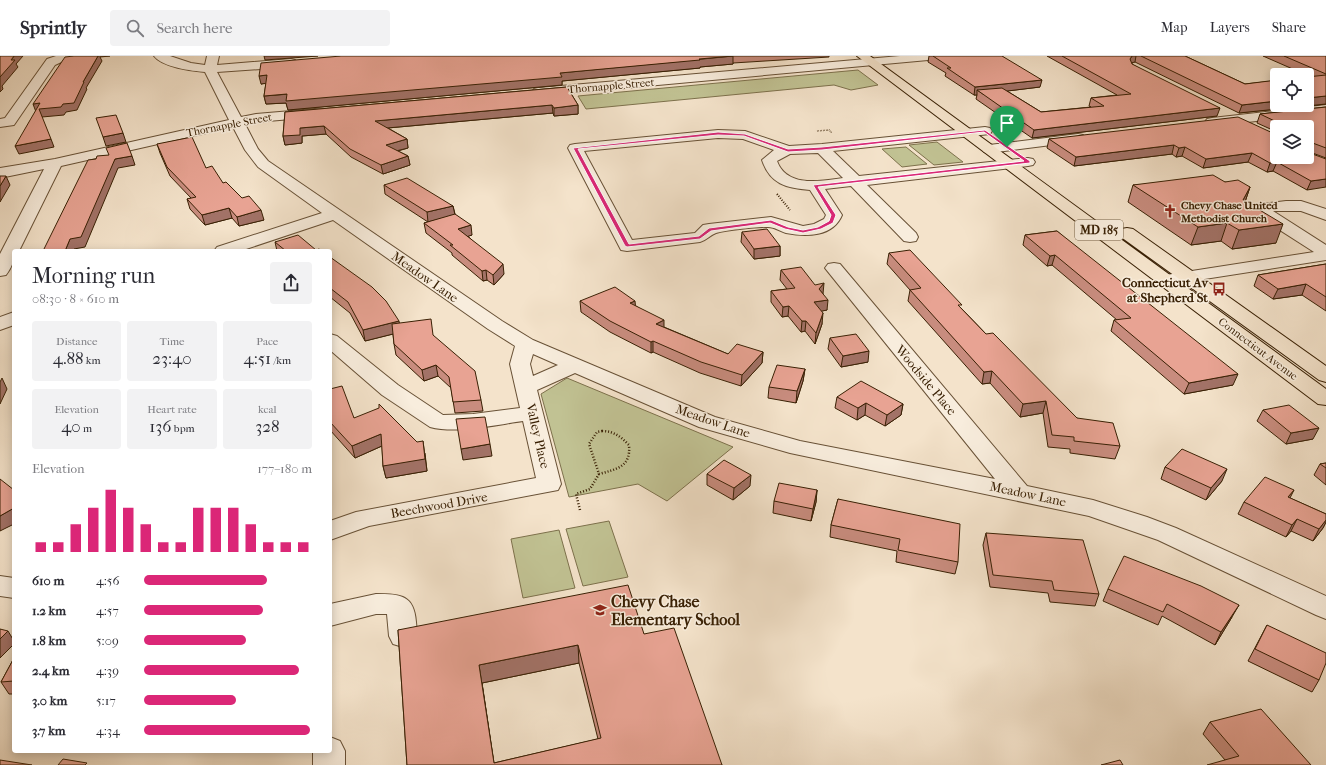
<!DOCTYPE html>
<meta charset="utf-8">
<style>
body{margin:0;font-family:"IM FELL French Canon",serif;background:#f2f2f3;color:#2b2b33;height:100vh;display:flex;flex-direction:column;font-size:15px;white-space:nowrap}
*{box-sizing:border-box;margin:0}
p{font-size:13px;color:#7c7c81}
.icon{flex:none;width:22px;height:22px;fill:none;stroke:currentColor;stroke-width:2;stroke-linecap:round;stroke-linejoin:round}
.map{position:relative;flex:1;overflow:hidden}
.sheet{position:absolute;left:12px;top:193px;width:320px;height:504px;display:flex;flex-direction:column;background:#fff;border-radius:4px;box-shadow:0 2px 10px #0003}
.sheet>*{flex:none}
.fabs{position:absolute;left:1270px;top:12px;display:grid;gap:8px}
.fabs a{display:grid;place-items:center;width:44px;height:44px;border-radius:4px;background:#fff;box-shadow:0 2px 10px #0003;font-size:20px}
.pin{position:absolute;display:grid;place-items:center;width:34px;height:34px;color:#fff;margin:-41px -17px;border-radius:50% 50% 50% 0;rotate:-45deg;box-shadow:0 0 4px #0007}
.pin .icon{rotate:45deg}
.round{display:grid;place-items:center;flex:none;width:42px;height:42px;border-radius:4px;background:#f2f2f3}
.head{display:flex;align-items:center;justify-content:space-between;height:68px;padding:0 20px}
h1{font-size:22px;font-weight:600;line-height:30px}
.stats{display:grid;grid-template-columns:repeat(3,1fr);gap:6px;height:68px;padding:4px 20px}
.stats div{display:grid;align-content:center;border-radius:4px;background:#f2f2f3;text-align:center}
.stats b{font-size:17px;font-weight:600}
.stats small{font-size:11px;font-weight:400}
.stats p{font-size:11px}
.chart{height:112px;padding:8px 20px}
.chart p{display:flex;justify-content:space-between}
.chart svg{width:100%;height:72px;margin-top:4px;stroke:#db2777;stroke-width:6}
ul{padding:0 20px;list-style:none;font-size:13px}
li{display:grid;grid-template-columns:64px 48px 1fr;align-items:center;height:30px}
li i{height:10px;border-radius:5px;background:#db2777}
header{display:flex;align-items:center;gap:24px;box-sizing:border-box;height:56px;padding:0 20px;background:#fff;border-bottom:1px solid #e1e1e2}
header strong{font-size:19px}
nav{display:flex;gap:22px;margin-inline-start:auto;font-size:14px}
.search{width:280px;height:36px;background:#f2f2f3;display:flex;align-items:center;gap:10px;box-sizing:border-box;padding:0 14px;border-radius:4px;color:#7c7c81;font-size:15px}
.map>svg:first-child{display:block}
.green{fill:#c1c293;stroke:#7d714c}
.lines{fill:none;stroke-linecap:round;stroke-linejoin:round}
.minor-casing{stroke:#685136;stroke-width:2}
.major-casing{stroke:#392004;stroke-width:2}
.path-far2{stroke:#392004;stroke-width:1.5;stroke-dasharray:0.5 1;stroke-linecap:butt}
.path-far1{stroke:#392004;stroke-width:2;stroke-dasharray:1 1.5;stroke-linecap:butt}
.path{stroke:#392004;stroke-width:2.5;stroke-dasharray:1 2;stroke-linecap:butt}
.minor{fill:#f8eddd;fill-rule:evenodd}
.major{fill:#f4e3cb;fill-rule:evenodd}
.wall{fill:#c88c7e;stroke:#392004;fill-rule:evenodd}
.shaded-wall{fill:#a27267;stroke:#392004}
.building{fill:#e8a393;stroke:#392004;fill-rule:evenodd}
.route{fill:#db2777;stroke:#fff;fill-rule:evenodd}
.labels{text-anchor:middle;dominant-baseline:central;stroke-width:3;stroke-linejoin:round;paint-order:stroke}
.far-street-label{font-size:11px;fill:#392004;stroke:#f8eddd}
.far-poi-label{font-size:11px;font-weight:bold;fill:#392004;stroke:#f8eddd;text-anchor:start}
.shield{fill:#f8eddd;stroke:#725e45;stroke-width:1}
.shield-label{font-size:12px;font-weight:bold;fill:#392004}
.street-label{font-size:13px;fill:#392004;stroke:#f8eddd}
.poi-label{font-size:13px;font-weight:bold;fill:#392004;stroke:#f8eddd;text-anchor:end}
.near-poi-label{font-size:16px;font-weight:bold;fill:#392004;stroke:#f8eddd;text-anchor:start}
</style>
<header>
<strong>Sprintly</strong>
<div class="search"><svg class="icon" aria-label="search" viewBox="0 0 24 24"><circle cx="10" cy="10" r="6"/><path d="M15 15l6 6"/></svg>Search here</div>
<nav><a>Map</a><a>Layers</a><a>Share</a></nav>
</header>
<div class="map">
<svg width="1326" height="709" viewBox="0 0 1326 709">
<rect width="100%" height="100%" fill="#f4e3cb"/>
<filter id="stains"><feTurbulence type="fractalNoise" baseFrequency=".005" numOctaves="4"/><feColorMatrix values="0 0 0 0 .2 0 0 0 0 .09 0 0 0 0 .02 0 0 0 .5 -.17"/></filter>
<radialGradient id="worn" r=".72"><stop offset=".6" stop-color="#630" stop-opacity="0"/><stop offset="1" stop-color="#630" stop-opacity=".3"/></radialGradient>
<path class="green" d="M858 14 878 29 851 34 834 29 586 53 578 40Z
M937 86 963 106 934 109 909 89Z
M906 91 927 108 902 111 882 93Z
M567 322 733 391 667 445 638 428 569 441 541 338Z
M609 465 628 521 583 530 566 473Z
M559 474 575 532 523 542 511 483Z"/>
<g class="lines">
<g class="minor-casing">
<path id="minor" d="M56 0H72L70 2 55 9 14 69 0 71V63L5 62 47 3Z
M154 0H170L191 7 205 9 207 0H219L217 9 291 3 295 4 297 7 295 10 291 11 217 16 241 61 256 58 315 53 320 54 322 57 320 60 315 61 256 66 245 68 258 93 268 105 502 265 533 284 715 361 800 385 995 423 825 212 828 208 834 207 840 208 1027 430 1093 444 1147 461 1176 472 1326 540V563L1316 559 1158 484 1089 460 790 397 699 371 575 317 537 334 561 428 558 434 369 470 330 484V465L356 456 536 422 523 365C495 369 457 378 430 371L382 339 330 294V278L337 280 398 329 443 359 473 358 520 352 510 308 515 290 488 273 333 164 240 195H214L217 191 322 157 258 111 245 94 233 71 61 110 19 195H14C14 205 12 211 6 219L0 220V198L44 113 0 122V112L55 103 229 64 205 16C192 15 162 11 154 0ZM533 298 558 309 533 320 530 308Z
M900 0H945L943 2 939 3 538 40 534 39 532 36 534 33 538 32Z
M1326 49V57L1212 70 1207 69 1205 66 1207 63 1212 62Z
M985 71 990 72 992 75 990 78 833 95 859 120 1028 102 1033 103 1035 106 1033 109 1028 110 867 129 916 177 918 181 916 185 910 186 904 185 851 130 825 133 842 159C833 181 806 181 786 177 780 175 774 171 768 171 756 171 727 174 716 177 710 179 707 184 700 186L627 195 621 194 568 92 570 89 575 88 718 74 745 75 789 90 822 88ZM718 82 743 83 774 94 762 104C770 128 786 132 810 134L826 159 824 163 814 168 803 170 771 161 709 168 703 169 695 177 632 184 584 95ZM818 97 843 122C821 125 787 132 777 105L790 98Z
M1078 78 1083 79 1085 82 1083 85 989 97 984 96 982 93 984 90 989 89Z
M1286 145H1301L1326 153V164L1301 155H1273L1326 189V204L1166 229 1160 228 1157 224 1160 220 1166 219 1314 196 1253 157 1251 154 1254 149Z
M14 256V269L0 274V261Z
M0 520 14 522V542L0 540Z
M376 538C401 538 414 539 416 566 417 575 417 580 413 588L403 591 393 588 389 580 387 558H376L330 570V548Z
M330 681 340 685 345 695V709H313V695H330Z"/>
</g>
<g class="major-casing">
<path id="major" d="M857 0H870L1326 333V349L1318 348Z
M1127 172 1133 173 1326 310V326L1319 324 1121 181 1119 177 1121 173Z"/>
</g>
<path class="path-far2" d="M817 75 829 74 832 77"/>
<path class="path-far1" d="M777 138 790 154"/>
<path class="path" d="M602 375C614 375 621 381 629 389 631 411 617 413 599 418L589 388 597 376Z
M580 454 576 438 590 433 599 418"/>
<use href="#minor" class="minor"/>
<use href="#major" class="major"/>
</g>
<path class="wall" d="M341 0H829V1L733 7V8L700 11V12L562 25V29L288 54 286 47 266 48 264 40 266 27 261 28Z
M929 0H1002L1040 31 1007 35 1041 56 1091 51 1089 50 1091 42 1117 39 1047 0H1185L1245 28 1311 21 1263 0H1326V48L1239 57 1135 6H1132V8L1217 60 1032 82 976 43 977 39H974L945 20 946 17 928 6Z
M567 31 578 49V58L554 60 553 57 388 72 407 83 408 92 398 95 408 100 410 109 383 118 351 101 326 78 302 80V87L285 89 283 80 285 56Z
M1326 51V102L1307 95V96V71H1277V76L1257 67 1260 58Z
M1277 79V101L1326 103 1307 134 1273 115 1267 116 1248 106 1203 112 1182 100 1176 101 1172 98 1074 110 1047 92 1049 83Z
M157 88 206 112 223 127 242 142 264 164 239 170 232 162 205 169 190 153 187 143 191 142 170 120 160 97Z
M1225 126 1250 131 1245 146 1276 187 1232 193 1221 185 1191 189 1128 146 1133 129Z
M384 129 453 150 455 158 472 179 468 180 504 218 494 229 487 224 483 225 452 199V197L426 177 424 167 428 166 385 138Z
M1057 175 1233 329 1184 338 1111 275 1114 264H1117L1052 209 1047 210 1023 189 1025 179Z
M742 176 780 190V200L754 203 741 186Z
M275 186 316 194 322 195H277Z
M889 197 962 253 986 278 1077 362 1120 390 1115 403 1070 397V393L1048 391 1043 357 1020 361 990 327 982 328 908 245 910 234 887 208Z
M330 201 399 267 433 279 481 344 483 355 455 357 451 332 438 320 424 325 396 299 394 288 393 278 365 285 350 257 330 241Z
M1326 208V255L1302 239 1273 243 1254 230 1258 219Z
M781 214 823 238 827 254 821 255 822 268 815 288 805 275 801 276 788 260 782 261 771 246V235L787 233 780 224Z
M580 245 636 250 664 271 728 298 763 296 762 307 741 330 700 317 653 296 651 297 610 276 581 256Z
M830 282 868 306 841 311 828 293Z
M805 313 803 325 796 347 768 342 769 331Z
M330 333 354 362 425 397 427 415 386 422 383 410 382 390 355 402 330 374Z
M837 341 903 348 901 359 885 370 865 359 857 364 835 352Z
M1263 354 1313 383 1286 388 1257 365Z
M1326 407V429L1314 419 1320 408Z
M1165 411 1222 425 1206 444 1161 423Z
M707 418 750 430 733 444 707 429Z
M817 434 816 446 811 465 773 457 774 445Z
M1290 442 1326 458V466L1323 472 1313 485 1291 475 1286 481 1238 458 1244 446Z
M838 443 958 506 955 518 896 506 897 495 830 481 831 469Z
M986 477 1099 538 1095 550 1050 546 1048 537 990 531 983 489Z
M1108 533 1232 561 1215 589 1162 560 1158 569 1103 545Z
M1267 569 1319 624 1312 636 1248 605Z
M398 574 644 578 722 709H407ZM579 607 598 683 494 707 482 627Z
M14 602V638H9L1 626Z
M1210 666 1311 709 1225 704 1203 678Z"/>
<path class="shaded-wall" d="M14 0H23L16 8 18 11 2 30 3 33 0 36V21Z
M98 0H110L100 1 102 5 86 32 87 33 77 54 66 56 64 59 42 61 36 56 33 48 40 47 63 48 83 26Z
M264 0H318L265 4Z
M733 0V8L700 11V12L562 25V29L288 54 286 47 266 48 264 40 560 17Z
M1132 0H1136L1135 6 1131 7 1130 3Z
M267 19 269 27 261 28 259 20Z
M1042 24 1040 31 983 38 977 34V39H974L975 31Z
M1326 40V48L1239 57 1242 49 1277 45V49H1307V42Z
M552 49 553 57 376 73 375 65Z
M578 49V58L554 60V52Z
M1220 52 1217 60 1032 82 1034 74Z
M324 70 326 78 302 80V87L285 89 283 80 300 72Z
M123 77 126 86 106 90 103 81Z
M51 83 54 91 19 98 15 90Z
M407 83 408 92 388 97 386 89Z
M1174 89 1172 98 1074 110 1076 101Z
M1185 91 1182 100 1176 101 1179 92Z
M1252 97 1248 106 1203 112 1206 103Z
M132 100 135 109 118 112 85 191 74 193 73 195H65L70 183 115 103Z
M408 100 410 109 383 118 381 109Z
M1277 106 1273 115 1267 116 1270 107Z
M6 120 10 129 0 146V130Z
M1326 123V131L1307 134 1311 125Z
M1250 131 1244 149 1243 144Z
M453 150 455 159 428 166 427 156Z
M229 152 232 162 205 169 202 159Z
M261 154 264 164 239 170 237 161Z
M1227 167 1221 185 1191 189 1198 171Z
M1283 168 1276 187 1232 193 1239 174Z
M471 169 472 179 460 183 458 173Z
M780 190V200L754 203V193Z
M1055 199 1052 209 1047 210 1050 200Z
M503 208 504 218 494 229 493 219Z
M486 214 487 224 483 225 482 215Z
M824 227 823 238 819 233Z
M1306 228 1302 239 1273 243 1278 233Z
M828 244 827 254 813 257 814 246Z
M635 245 636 255 630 247Z
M789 250 788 260 782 261 783 251Z
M823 257 822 268 815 288 816 277Z
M664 264V274L656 268Z
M399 265 401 276 365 285 363 274Z
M802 265H806L805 275 801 276Z
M653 285V296L651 297V286Z
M869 295 868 306 841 311 843 300Z
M763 296 762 307 741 330 742 319Z
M436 309 438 320 424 325 422 314Z
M805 313 803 325 796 347 797 335Z
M992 315 990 327 982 328 984 316Z
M1238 318 1233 329 1184 338 1189 327Z
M2 322 7 333 0 348V326Z
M1046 345 1043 357 1020 361 1023 348Z
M866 347 865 359 857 364 858 352Z
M903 348 901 359 885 370 887 359Z
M1319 372 1313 383 1286 388 1291 377Z
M381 378 384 389 355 402 352 390Z
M423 385 427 415 386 422 383 410Z
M490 388 492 400 463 404 461 393Z
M1227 413 1222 425 1206 444 1211 432Z
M751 419 750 430 733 444 734 432Z
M817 434 816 446 811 465 813 453Z
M1294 434 1288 446V441Z
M14 452V468L0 475V460Z
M1297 463 1291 475 1286 481 1292 469Z
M1326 464V466L1323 472 1313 485 1319 473Z
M1239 549 1232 561 1215 589 1221 576Z
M8 575 14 585V588L0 602V583Z
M578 589 579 607 482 627 494 709 479 609Z"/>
<path class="building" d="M0 0H14L11 4H15L0 21Z
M74 0H98L83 26H84L74 47 63 48 61 51 39 53 51 83 15 90 40 47 33 48 65 1Z
M341 0H733L699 3 700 4 560 17 562 21 286 45 287 38 264 40 267 19 259 20 261 7Z
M933 0H1002L1042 24 975 31 947 12H951Z
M1062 0H1132L1130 3 1132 8 1220 52 1034 74 977 34 1002 32 1041 56 1104 50 1091 42 1131 38Z
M1141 0H1185L1245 28 1277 24V45L1242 49Z
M1284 0H1326V18Z
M1326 19V40L1307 42V21Z
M567 31 578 49 554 52 552 49 375 65 407 83 386 89 408 100 381 109 350 93 324 70 300 72V79L283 80 285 56Z
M1326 51V92L1310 86 1309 91H1307V71H1281V68L1260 58Z
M116 59 123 77 103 81 96 62Z
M1238 61 1277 79V101H1307V96L1326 103V123L1311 125 1277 106 1270 107 1252 97 1206 103 1185 91 1179 92 1174 89 1076 101 1049 83Z
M192 81 206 112 212 110 223 127 226 126 242 142 249 140 261 154 237 161 229 152 202 159 187 143 196 141 167 111 157 88Z
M127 87 132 100 115 103 81 181 70 183 65 195H43L88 104 96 103 97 100 109 99 106 92Z
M1213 119 1225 126 1238 124 1250 131 1243 144 1283 168 1239 174 1227 167 1198 171 1133 129Z
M0 120H6L0 130Z
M407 122 453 150 427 156 384 129Z
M455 158 471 169 458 173 503 208 493 219 486 214 482 215 450 189H453L424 167Z
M767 173 780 190 754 193 742 176Z
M1057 175 1238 318 1189 327 1114 264 1131 262 1055 199 1050 200 1025 179Z
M298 179 316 194 319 193 322 195H286L275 186Z
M910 194 962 249H958L986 278 993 277 1077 362 1113 367 1120 390 1074 385V381L1052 379 1046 345 1023 348 992 315 984 316 910 234 921 232 889 197Z
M330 201 372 231 386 245 399 265 363 274 348 246 330 232Z
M1326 208V241L1306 228 1278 233 1258 219Z
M801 211 815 229 824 227 819 233 828 244 814 246 823 257 816 277 806 265H802L789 250 783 251 771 235 795 232 781 214Z
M615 231 635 245 630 247 664 264 656 268 728 298 737 288 763 296 742 319 701 306 653 285 651 286 610 265 580 245Z
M431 263 433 279 475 315 481 344 453 346 449 321 436 309 422 314 394 288 392 268Z
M856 278 869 295 843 300 830 282Z
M777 309 805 313 797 335 769 331Z
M861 325 903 348 887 359 866 347 858 352 837 341Z
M342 330 354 362 379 352V348L417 386 423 385 425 403 383 410 381 378 352 390 330 366V333Z
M1289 349 1319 372 1291 377 1263 354Z
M485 361 490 388 461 393 456 363Z
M1182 393 1227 413 1211 432 1165 411Z
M724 404 751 419 734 432 707 418Z
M1326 407V412L1320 408Z
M1265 421 1294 434 1288 441 1326 458V464L1319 473 1297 463 1292 469 1244 446Z
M0 423 14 434V452L0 460Z
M779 427 817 434 813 453 774 445Z
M838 443 960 468 958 506 898 494 900 483 831 469Z
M986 477 1083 484 1099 538 1054 534 1052 525 993 519Z
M1124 500 1201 530 1239 549 1221 576 1167 548 1163 556 1108 533Z
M628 529 644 578 674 572 722 709H407L398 574ZM578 589 601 682 494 707 479 609Z
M1267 569 1326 597V607L1319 624 1255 593Z
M0 573 8 575 0 583Z
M14 602V625L1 626Z
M1261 653 1311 709H1207L1239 700 1210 666Z
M63 703 87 707 85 709H58Z
M0 704 32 709H0Z
M1120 704 1123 709H1101Z"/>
<path class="route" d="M985 74 1030 105V107L818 131 836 159 833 167 821 173 803 177 785 173 770 167 711 175 700 183 627 191 625 190 573 92 718 76 745 78 788 93 822 91ZM984 76 1024 105 813 129 831 159 829 165 818 171 803 174 788 171 771 164 709 172 699 180 629 188 578 93 718 79 744 80 788 96 822 94Z"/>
<defs>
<g id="church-bare" transform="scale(1.08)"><path d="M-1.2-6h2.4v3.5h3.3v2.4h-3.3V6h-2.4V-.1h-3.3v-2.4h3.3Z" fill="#8f2418" stroke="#f8eddd" stroke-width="2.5" paint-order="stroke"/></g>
<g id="bus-bare" transform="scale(1.08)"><path d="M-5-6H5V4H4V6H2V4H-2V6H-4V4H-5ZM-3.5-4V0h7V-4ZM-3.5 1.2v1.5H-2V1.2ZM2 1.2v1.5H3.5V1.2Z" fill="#8f2418" stroke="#f8eddd" stroke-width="2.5" paint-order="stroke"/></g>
<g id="school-bare" transform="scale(1.08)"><path d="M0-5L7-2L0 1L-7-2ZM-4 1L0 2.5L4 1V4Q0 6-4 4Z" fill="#8f2418" stroke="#f8eddd" stroke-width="2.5" paint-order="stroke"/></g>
</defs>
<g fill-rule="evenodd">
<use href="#church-bare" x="1170" y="155"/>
<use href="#bus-bare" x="1219" y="233"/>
<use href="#school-bare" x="600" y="554"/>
</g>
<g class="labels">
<g class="far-street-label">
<text transform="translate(611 30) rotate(-5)">Thornapple Street</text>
<text transform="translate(229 69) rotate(-11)">Thornapple Street</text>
<text transform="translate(1258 293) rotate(37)">Connecticut Avenue</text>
</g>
<g class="far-poi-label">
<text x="1181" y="149">Chevy Chase United<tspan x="1181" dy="13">Methodist Church</tspan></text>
</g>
<rect class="shield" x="1075" y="164" width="48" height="20" rx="3"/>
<g class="shield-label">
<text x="1099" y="174">MD 185</text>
</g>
<g class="street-label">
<text transform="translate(425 221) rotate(35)">Meadow Lane</text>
<text transform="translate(926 324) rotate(50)">Woodside Place</text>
<text transform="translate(713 365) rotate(19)">Meadow Lane</text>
<text transform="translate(538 380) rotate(77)">Valley Place</text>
<text transform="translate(1028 438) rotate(12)">Meadow Lane</text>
<text transform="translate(439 449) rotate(-10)">Beechwood Drive</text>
</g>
<g class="poi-label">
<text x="1208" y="226">Connecticut Av<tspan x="1208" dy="15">at Shepherd St</tspan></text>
</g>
<g class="near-poi-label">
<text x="611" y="545">Chevy Chase<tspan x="611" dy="18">Elementary School</tspan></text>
</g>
</g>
<rect width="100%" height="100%" filter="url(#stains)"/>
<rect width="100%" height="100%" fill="url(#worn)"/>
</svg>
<div class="fabs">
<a><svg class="icon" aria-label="locate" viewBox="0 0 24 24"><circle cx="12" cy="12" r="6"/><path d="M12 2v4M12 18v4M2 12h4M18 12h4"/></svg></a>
<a><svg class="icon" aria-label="layers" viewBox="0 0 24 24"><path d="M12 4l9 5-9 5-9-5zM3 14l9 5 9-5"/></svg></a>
</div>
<div class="pin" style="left:1007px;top:91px;background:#1e9e55"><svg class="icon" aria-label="arrive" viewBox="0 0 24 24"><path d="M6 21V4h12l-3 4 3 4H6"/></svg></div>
<section class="sheet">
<div class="head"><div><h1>Morning run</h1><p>08:30 · 8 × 610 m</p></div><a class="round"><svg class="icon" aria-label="share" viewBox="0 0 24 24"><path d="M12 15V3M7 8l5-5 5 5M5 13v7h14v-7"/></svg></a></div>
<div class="stats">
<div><p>Distance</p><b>4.88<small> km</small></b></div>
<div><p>Time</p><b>23:40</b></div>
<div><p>Pace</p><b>4:51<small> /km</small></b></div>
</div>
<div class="stats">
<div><p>Elevation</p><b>40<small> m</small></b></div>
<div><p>Heart rate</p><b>136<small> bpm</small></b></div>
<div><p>kcal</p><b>328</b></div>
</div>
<div class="chart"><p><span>Elevation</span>177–180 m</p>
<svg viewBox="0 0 160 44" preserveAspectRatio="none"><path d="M5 44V38M15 44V38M25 44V27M35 44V17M45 44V6M55 44V17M65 44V27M75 44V38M85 44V38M95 44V17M105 44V17M115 44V17M125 44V27M135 44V38M145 44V38M155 44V38"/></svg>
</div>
<ul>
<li><b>610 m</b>4:56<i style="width:73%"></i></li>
<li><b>1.2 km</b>4:57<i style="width:71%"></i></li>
<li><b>1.8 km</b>5:09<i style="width:61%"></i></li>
<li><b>2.4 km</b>4:39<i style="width:92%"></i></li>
<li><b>3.0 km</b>5:17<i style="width:55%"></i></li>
<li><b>3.7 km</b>4:34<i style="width:99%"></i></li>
</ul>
</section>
</div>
